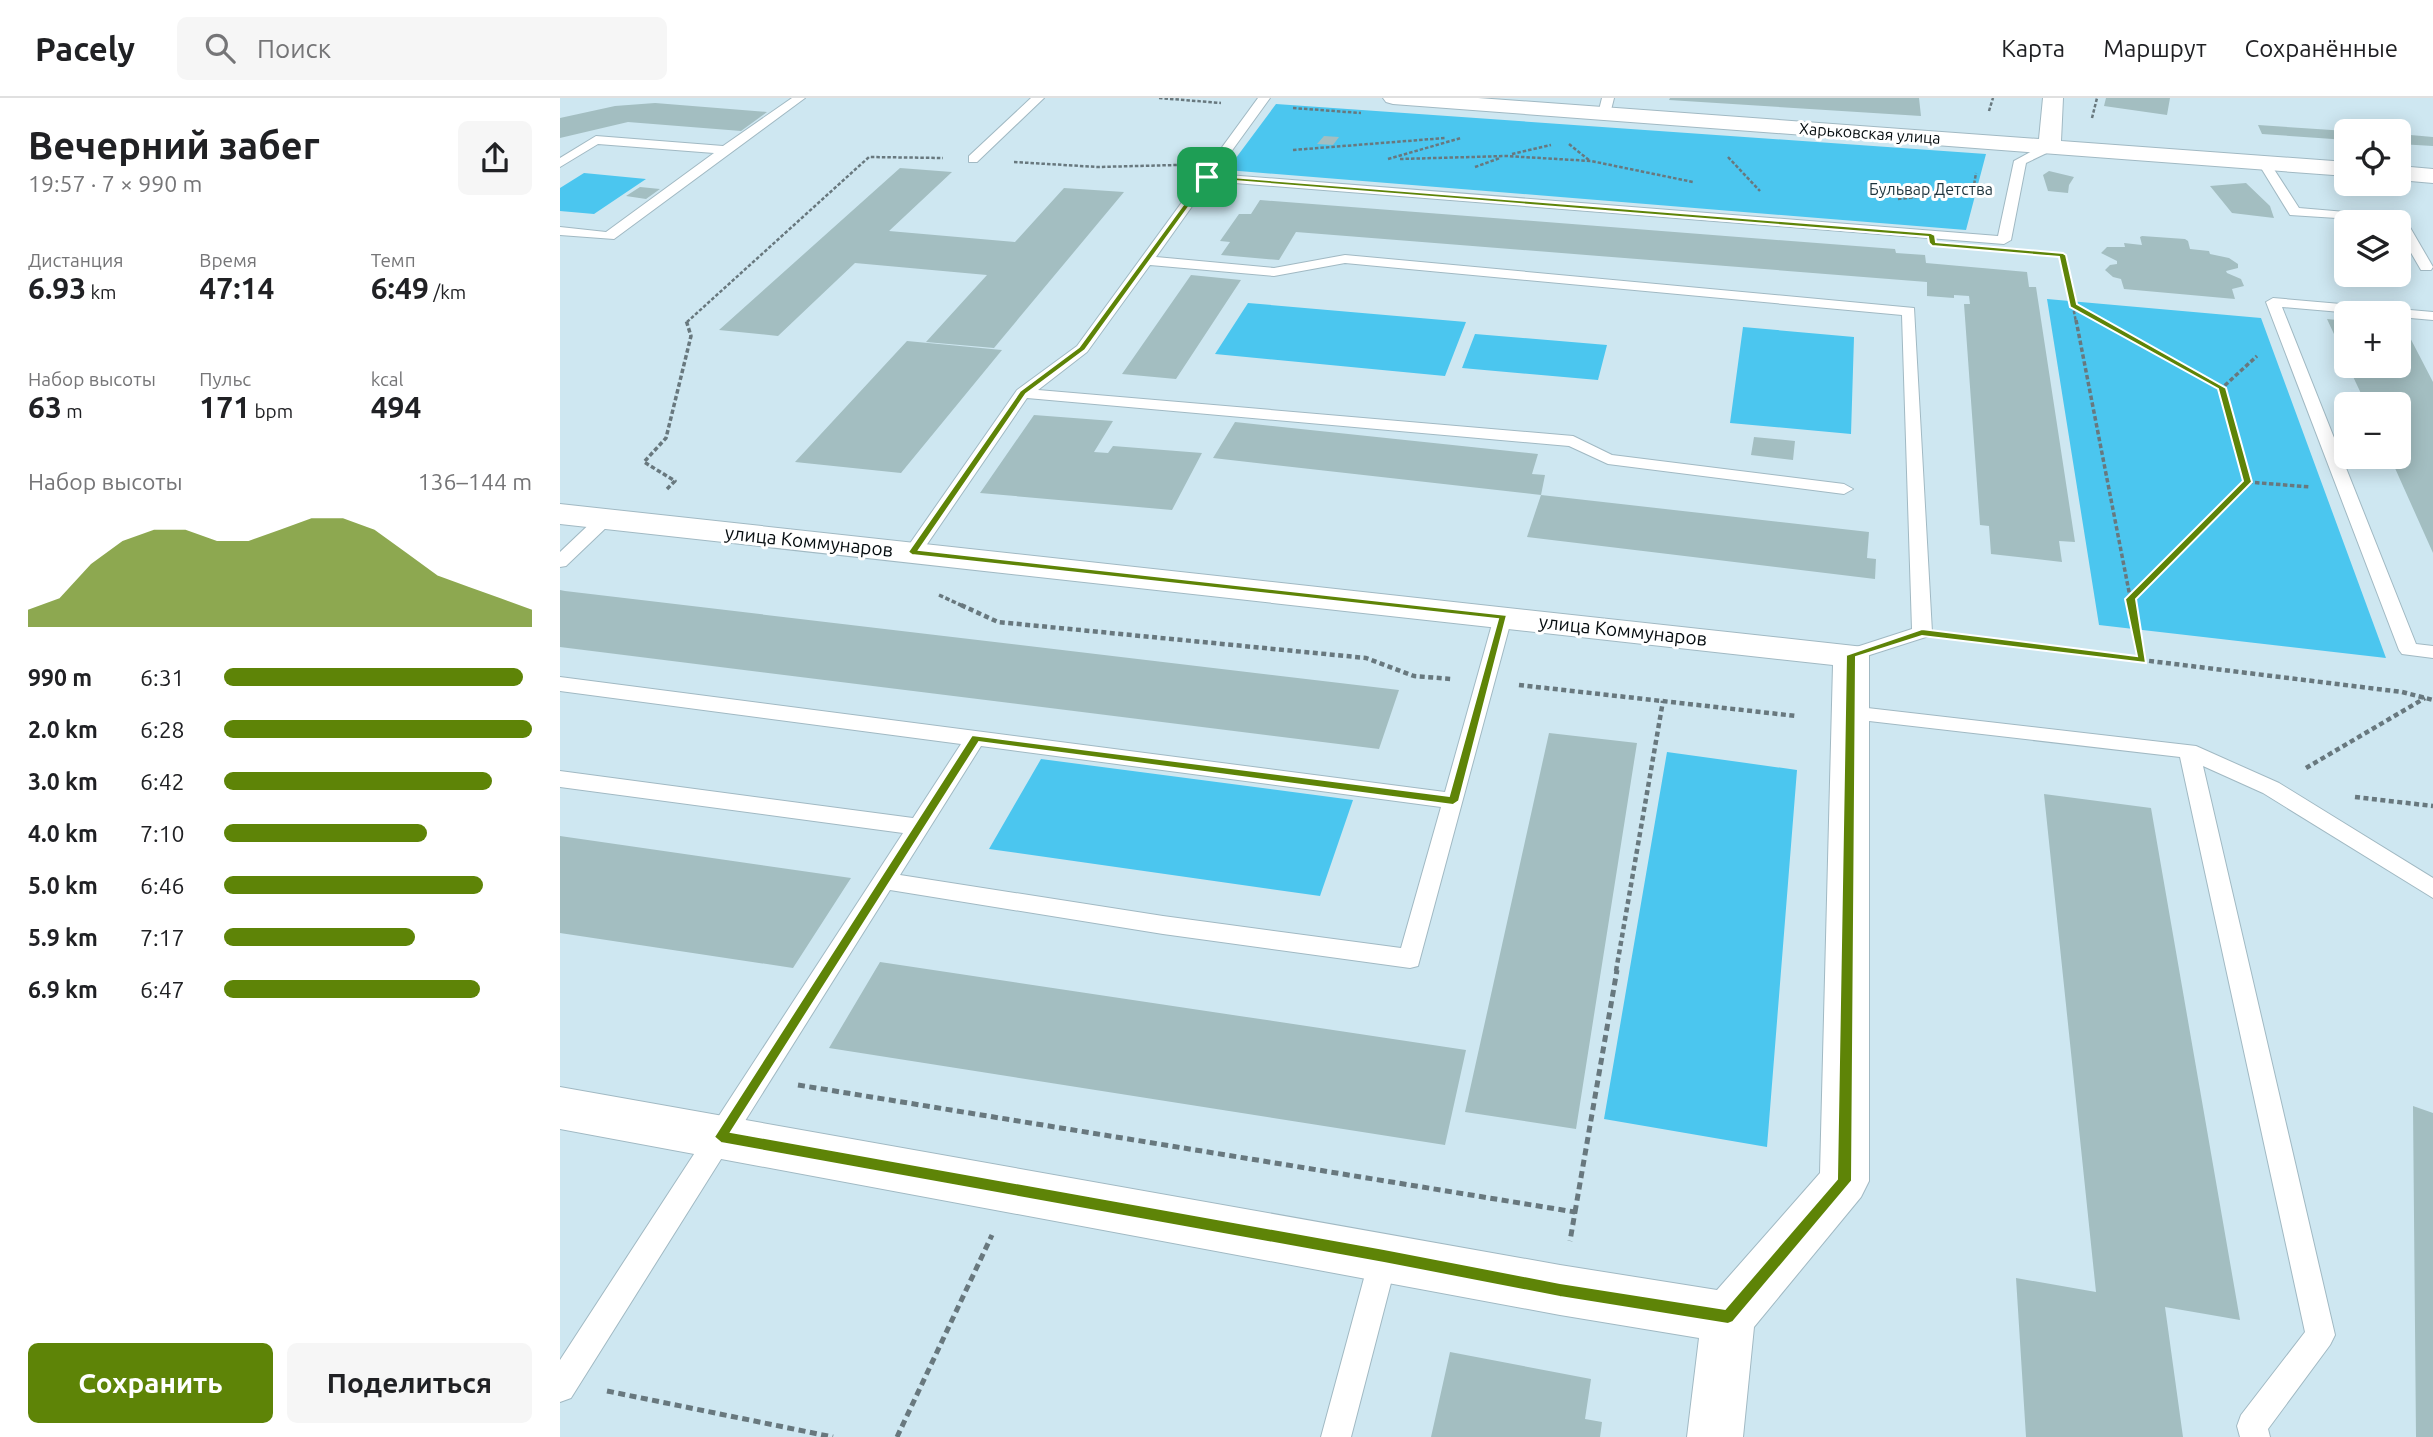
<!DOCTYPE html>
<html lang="ru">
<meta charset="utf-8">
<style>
body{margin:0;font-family:Ubuntu,sans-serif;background:#f6f6f6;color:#202124;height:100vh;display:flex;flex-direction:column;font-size:26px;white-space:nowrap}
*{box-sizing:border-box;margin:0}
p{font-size:23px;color:#757577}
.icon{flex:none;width:38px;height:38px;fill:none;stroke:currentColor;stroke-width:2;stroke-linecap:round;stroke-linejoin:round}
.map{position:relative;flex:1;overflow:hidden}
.drawer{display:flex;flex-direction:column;background:#fff;width:560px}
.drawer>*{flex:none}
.tools{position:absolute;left:1774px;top:21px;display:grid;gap:14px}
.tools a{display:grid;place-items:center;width:77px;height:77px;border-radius:10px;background:#fff;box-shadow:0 4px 18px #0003;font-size:35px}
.pin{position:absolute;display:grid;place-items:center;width:60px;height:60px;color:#fff;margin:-30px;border-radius:14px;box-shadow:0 4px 10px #0006}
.round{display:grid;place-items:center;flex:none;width:74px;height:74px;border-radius:10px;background:#f6f6f6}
.overview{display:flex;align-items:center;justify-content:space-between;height:119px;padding:0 28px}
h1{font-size:38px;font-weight:700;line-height:52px}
.metrics{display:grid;grid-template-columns:repeat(3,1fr);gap:10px;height:119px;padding:7px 28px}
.metrics div{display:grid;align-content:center}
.metrics b{font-size:30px;font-weight:700}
.metrics small{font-size:19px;font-weight:400}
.metrics p{font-size:19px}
.chart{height:196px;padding:14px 28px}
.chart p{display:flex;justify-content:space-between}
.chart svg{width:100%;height:126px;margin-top:7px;fill:#5e8407;opacity:.7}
.primary-button{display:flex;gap:14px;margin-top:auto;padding:14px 28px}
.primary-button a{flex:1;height:80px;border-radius:10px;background:#5e8407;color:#fff;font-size:28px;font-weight:700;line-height:80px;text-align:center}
.primary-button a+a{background:#f6f6f6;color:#202124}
ul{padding:0 28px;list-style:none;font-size:23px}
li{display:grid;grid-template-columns:112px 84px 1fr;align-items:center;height:52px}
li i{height:18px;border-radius:9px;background:#5e8407}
header{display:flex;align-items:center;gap:42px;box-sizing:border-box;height:98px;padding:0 35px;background:#fff;border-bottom:2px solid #e0e0e0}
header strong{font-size:33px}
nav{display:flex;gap:38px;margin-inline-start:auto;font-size:24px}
.search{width:490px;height:63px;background:#f6f6f6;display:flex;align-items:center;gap:18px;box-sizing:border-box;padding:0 24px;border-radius:10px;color:#757577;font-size:26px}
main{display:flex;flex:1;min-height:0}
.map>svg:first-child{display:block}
.green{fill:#4bc6ef}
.building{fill:#a3bec1}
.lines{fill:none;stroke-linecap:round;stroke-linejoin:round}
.service-casing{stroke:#a1b9c3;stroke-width:2}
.minor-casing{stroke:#a1b9c3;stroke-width:2}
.tertiary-casing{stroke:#a1b9c3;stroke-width:2}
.path-far3{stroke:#68787e;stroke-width:2.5;stroke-dasharray:3.5 2;stroke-linecap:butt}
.path-far2{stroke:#68787e;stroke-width:3.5;stroke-dasharray:4.5 2.5;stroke-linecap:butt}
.path-far1{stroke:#68787e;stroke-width:4.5;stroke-dasharray:5 3.5;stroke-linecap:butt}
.path{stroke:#68787e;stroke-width:5;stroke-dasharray:7 4.5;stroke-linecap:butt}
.service{fill:#fff;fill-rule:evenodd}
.minor{fill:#fff;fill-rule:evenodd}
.tertiary{fill:#fff;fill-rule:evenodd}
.route{fill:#5e8407;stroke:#fff;stroke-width:2;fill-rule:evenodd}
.labels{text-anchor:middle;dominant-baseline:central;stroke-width:6;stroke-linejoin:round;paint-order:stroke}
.far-street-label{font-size:16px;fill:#060d10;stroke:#fff}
.far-park-label{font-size:16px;fill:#1d333c;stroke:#fff}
.street-label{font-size:19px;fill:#060d10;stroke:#fff}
</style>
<header>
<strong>Pacely</strong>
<div class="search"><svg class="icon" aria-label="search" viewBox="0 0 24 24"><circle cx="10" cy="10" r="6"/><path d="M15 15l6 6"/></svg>Поиск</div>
<nav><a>Карта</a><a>Маршрут</a><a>Сохранённые</a></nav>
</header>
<main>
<section class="drawer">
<div class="overview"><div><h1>Вечерний забег</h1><p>19:57 · 7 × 990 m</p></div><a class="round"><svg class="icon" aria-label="share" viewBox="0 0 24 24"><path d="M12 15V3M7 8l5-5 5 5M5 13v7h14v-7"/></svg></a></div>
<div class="metrics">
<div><p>Дистанция</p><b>6.93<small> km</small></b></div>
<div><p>Время</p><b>47:14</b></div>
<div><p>Темп</p><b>6:49<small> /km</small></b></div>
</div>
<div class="metrics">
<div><p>Набор высоты</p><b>63<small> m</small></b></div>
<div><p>Пульс</p><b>171<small> bpm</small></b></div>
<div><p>kcal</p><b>494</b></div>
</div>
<div class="chart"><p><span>Набор высоты</span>136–144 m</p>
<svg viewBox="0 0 160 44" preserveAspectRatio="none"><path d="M0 44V38L10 34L20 22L30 14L40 10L50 10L60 14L70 14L80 10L90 6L100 6L110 10L120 18L130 26L140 30L150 34L160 38V44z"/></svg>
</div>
<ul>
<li><b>990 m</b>6:31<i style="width:97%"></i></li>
<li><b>2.0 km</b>6:28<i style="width:100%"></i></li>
<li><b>3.0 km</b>6:42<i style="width:87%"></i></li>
<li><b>4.0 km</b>7:10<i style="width:66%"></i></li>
<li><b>5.0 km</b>6:46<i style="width:84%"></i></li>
<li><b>5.9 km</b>7:17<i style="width:62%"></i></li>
<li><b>6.9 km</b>6:47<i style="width:83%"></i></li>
</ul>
<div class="primary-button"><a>Сохранить</a><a>Поделиться</a></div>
</section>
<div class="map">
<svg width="1873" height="1339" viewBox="0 0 1873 1339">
<rect width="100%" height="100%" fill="#cee7f1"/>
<path class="green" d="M716 6 1426 56 1406 132 667 72Z
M24 75 86 81 34 116 0 113V90Z
M1487 201 1701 220 1826 560 1539 527Z
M688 205 906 224 885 278 655 256Z
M1183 229 1294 239 1291 336 1170 325Z
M915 236 1047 247 1038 282 902 270Z
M1107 654 1237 672 1207 1049 1044 1021Z
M481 661 793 702 760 798 429 751Z"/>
<path class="building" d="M1110 0H1359L1361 18 1109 2Z
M1546 0H1610L1607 17 1544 8Z
M95 5 207 14 181 33 68 24 0 40V20L55 8Z
M1698 27 1787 33V42L1702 36Z
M1839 36 1873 39V48L1839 46Z
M764 38 779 39 773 47 757 46Z
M340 70 392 74 329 133 455 144 504 90 564 94 434 250 366 244 427 177 295 165 218 238 159 232Z
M1489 73 1514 79 1509 87 1508 95 1488 93 1483 77Z
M1686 85 1710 108 1714 120 1672 115 1650 88Z
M80 89 100 91 86 101 66 98Z
M700 102 1335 151 1336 155 1365 157 1366 165 1467 174 1469 189H1476L1515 444 1499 443 1502 464 1431 456 1429 428 1420 427 1404 206H1410L1409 198 1394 197V200L1367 198V184L736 134 719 162 661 157 670 144 660 143 679 116H691Z
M1582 138 1625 141 1628 143 1630 151 1649 153 1650 156 1669 160 1678 166V170L1666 173 1667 175 1681 181 1684 188 1672 191 1675 201 1564 191 1561 181 1553 179 1545 172 1550 167 1557 166V163L1541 155 1547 149H1565L1564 145 1582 147 1580 139Z
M631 177 681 182 616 281 562 276Z
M1767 221 1787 223V264Z
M1839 227 1844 228 1873 284V455L1830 359H1839V306H1806L1788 268H1839Z
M347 243 442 252 341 375 235 364Z
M474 317 553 323 534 354 548 355 553 348 642 355 612 412 420 395Z
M675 324 978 356 972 376 985 377 981 397 653 360Z
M1194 339 1235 343 1233 362 1191 357Z
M981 397 1309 434 1307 460 1316 461 1315 481 967 439Z
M0 492 5 493 839 592 819 651 0 549Z
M989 635 1077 645 1016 1031 905 1014Z
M1484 696 1591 710 1680 1222 1605 1209 1623 1339H1466L1456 1180 1536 1194Z
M0 738 291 780 233 870 0 835Z
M320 864 906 952 885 1047 269 950Z
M1853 1008 1873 1015V1339H1856Z
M890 1254 1031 1281 1025 1321 1042 1324 1040 1339H871Z"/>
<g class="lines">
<g class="service-casing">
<path id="service" d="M232 0H245L54 141 0 137V129L46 134 154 55 38 46 0 69V60L36 38 163 48Z
M471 0H484L417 64H409V58Z
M698 0H710L655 76 1438 138 1454 63 1485 46H1493V52L1466 65 1451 142 1444 146 650 83 596 159 714 170 785 157 1354 210 1372 534 1369 538 1291 563 1284 561 1281 557 1284 553 1352 531 1342 217 785 165 714 178 590 167 527 254 478 292 1013 338 1052 357 1284 386 1293 391 1284 396 1048 366 1009 348 467 300 359 458H347L344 454 457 292 517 248Z
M1042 0H1054L1050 16 1044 19 1038 16Z
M1704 61 1708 62 1739 110 1844 119 1873 169 1871 172H1861L1839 134V124L1730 117 1698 65Z
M1713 200 1873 214V222L1839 219V215H1792L1722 209 1856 546 1873 548V560L1842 556 1839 552 1706 204Z
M45 416 54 421 51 425 6 468 0 469V454L39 417Z
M943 513 952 519 858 868 850 870 603 836 330 792 11 1300 0 1304V1262L343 735 0 689V673L353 720 401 646 0 593V579L885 694 934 519ZM421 648 881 709 841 850 603 818 340 777Z
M1290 608 1636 648 1719 685 1873 780V800L1703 695 1643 668 1775 1237 1770 1247 1708 1331 1710 1339H1680L1677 1328 1681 1317 1745 1234 1620 659 1283 620 1280 615 1283 610Z
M824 1145 834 1149 838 1158 791 1339H761L810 1158 814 1149Z"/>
</g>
<g class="minor-casing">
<path id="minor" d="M0 406 1304 549 1309 557V1083L1301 1099 1194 1229 1183 1339H1127L1139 1240 1000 1217 0 1031V989L1000 1167 1157 1192 1260 1075 1273 567 0 426Z"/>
</g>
<g class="tertiary-casing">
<path id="tertiary" d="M823 0H918L1479 41 1483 0H1503L1501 43 1787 64V78L833 6 826 4Z
M1839 68 1873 71V85L1839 82Z"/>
</g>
<path class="path-far3" d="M599 0 661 5
M733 10 801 15
M1429 13 1433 0
M1532 20 1537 0
M1009 46 1030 63
M733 52 885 40
M952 56 991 47
M1168 59 1200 93
M828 61 901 40
M840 61 946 58 1031 63 1133 84
M454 64 538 69 617 67
M915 69 940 60
M1338 101 1413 93 1416 75
M1472 154 1503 157 1516 224
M1513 207 1543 224
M127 224 309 59 383 60"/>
<path class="path-far2" d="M1516 222 1572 509
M1540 222 1662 290
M1688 384 1750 389
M107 391 115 383 84 364 106 340 131 238 126 222
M379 497 405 509
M1571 500 1688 384 1662 290 1697 258"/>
<path class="path-far1" d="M401 507 438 524 806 560 854 578 891 581
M1572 507 1583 563
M1395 539 1842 594 1873 602
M959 587 1236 618
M1746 670 1865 600
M1795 699 1873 708
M1056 873 1103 603"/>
<path class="path" d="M238 987 1015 1114 1010 1143
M1015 1114 1057 872
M47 1293 273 1339
M337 1339 432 1137"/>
<use href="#service" class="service"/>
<use href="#minor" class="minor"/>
<use href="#tertiary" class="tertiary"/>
</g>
<path class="route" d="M645 77 1371 135 1375 137 1376 144 1503 155 1506 157 1517 206 1666 290 1692 384 1576 501 1586 565 1362 538 1296 559 1292 1083 1173 1224 1168 1226 1000 1199 824 1165 161 1045 154 1039 412 637 889 698 938 521 352 457 348 454 460 293 519 249ZM649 81 1368 139 1369 145 1372 148 1499 159 1510 209 1658 291 1683 383 1565 501 1577 558 1362 531 1286 557 1277 1081 1165 1211 1000 1185 824 1151 171 1034 419 644 893 707 899 703 947 517 359 452 466 296 525 252Z"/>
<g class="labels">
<g class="far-street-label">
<text transform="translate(1310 35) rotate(4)">Харьковская улица</text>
</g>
<g class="far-park-label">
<text x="1371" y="91">Бульвар Детства</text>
</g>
<g class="street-label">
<text transform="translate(249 443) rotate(6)">улица Коммунаров</text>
<text transform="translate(1063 532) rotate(6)">улица Коммунаров</text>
</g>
</g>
</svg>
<div class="tools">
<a><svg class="icon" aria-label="locate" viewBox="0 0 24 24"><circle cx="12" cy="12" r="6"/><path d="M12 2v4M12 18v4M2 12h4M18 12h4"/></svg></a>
<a><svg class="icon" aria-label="layers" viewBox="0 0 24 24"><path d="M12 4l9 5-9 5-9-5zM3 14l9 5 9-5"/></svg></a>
<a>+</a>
<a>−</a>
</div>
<div class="pin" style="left:647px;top:79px;background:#1e9e55"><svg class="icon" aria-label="arrive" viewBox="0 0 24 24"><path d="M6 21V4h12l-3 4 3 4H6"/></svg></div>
</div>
</main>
